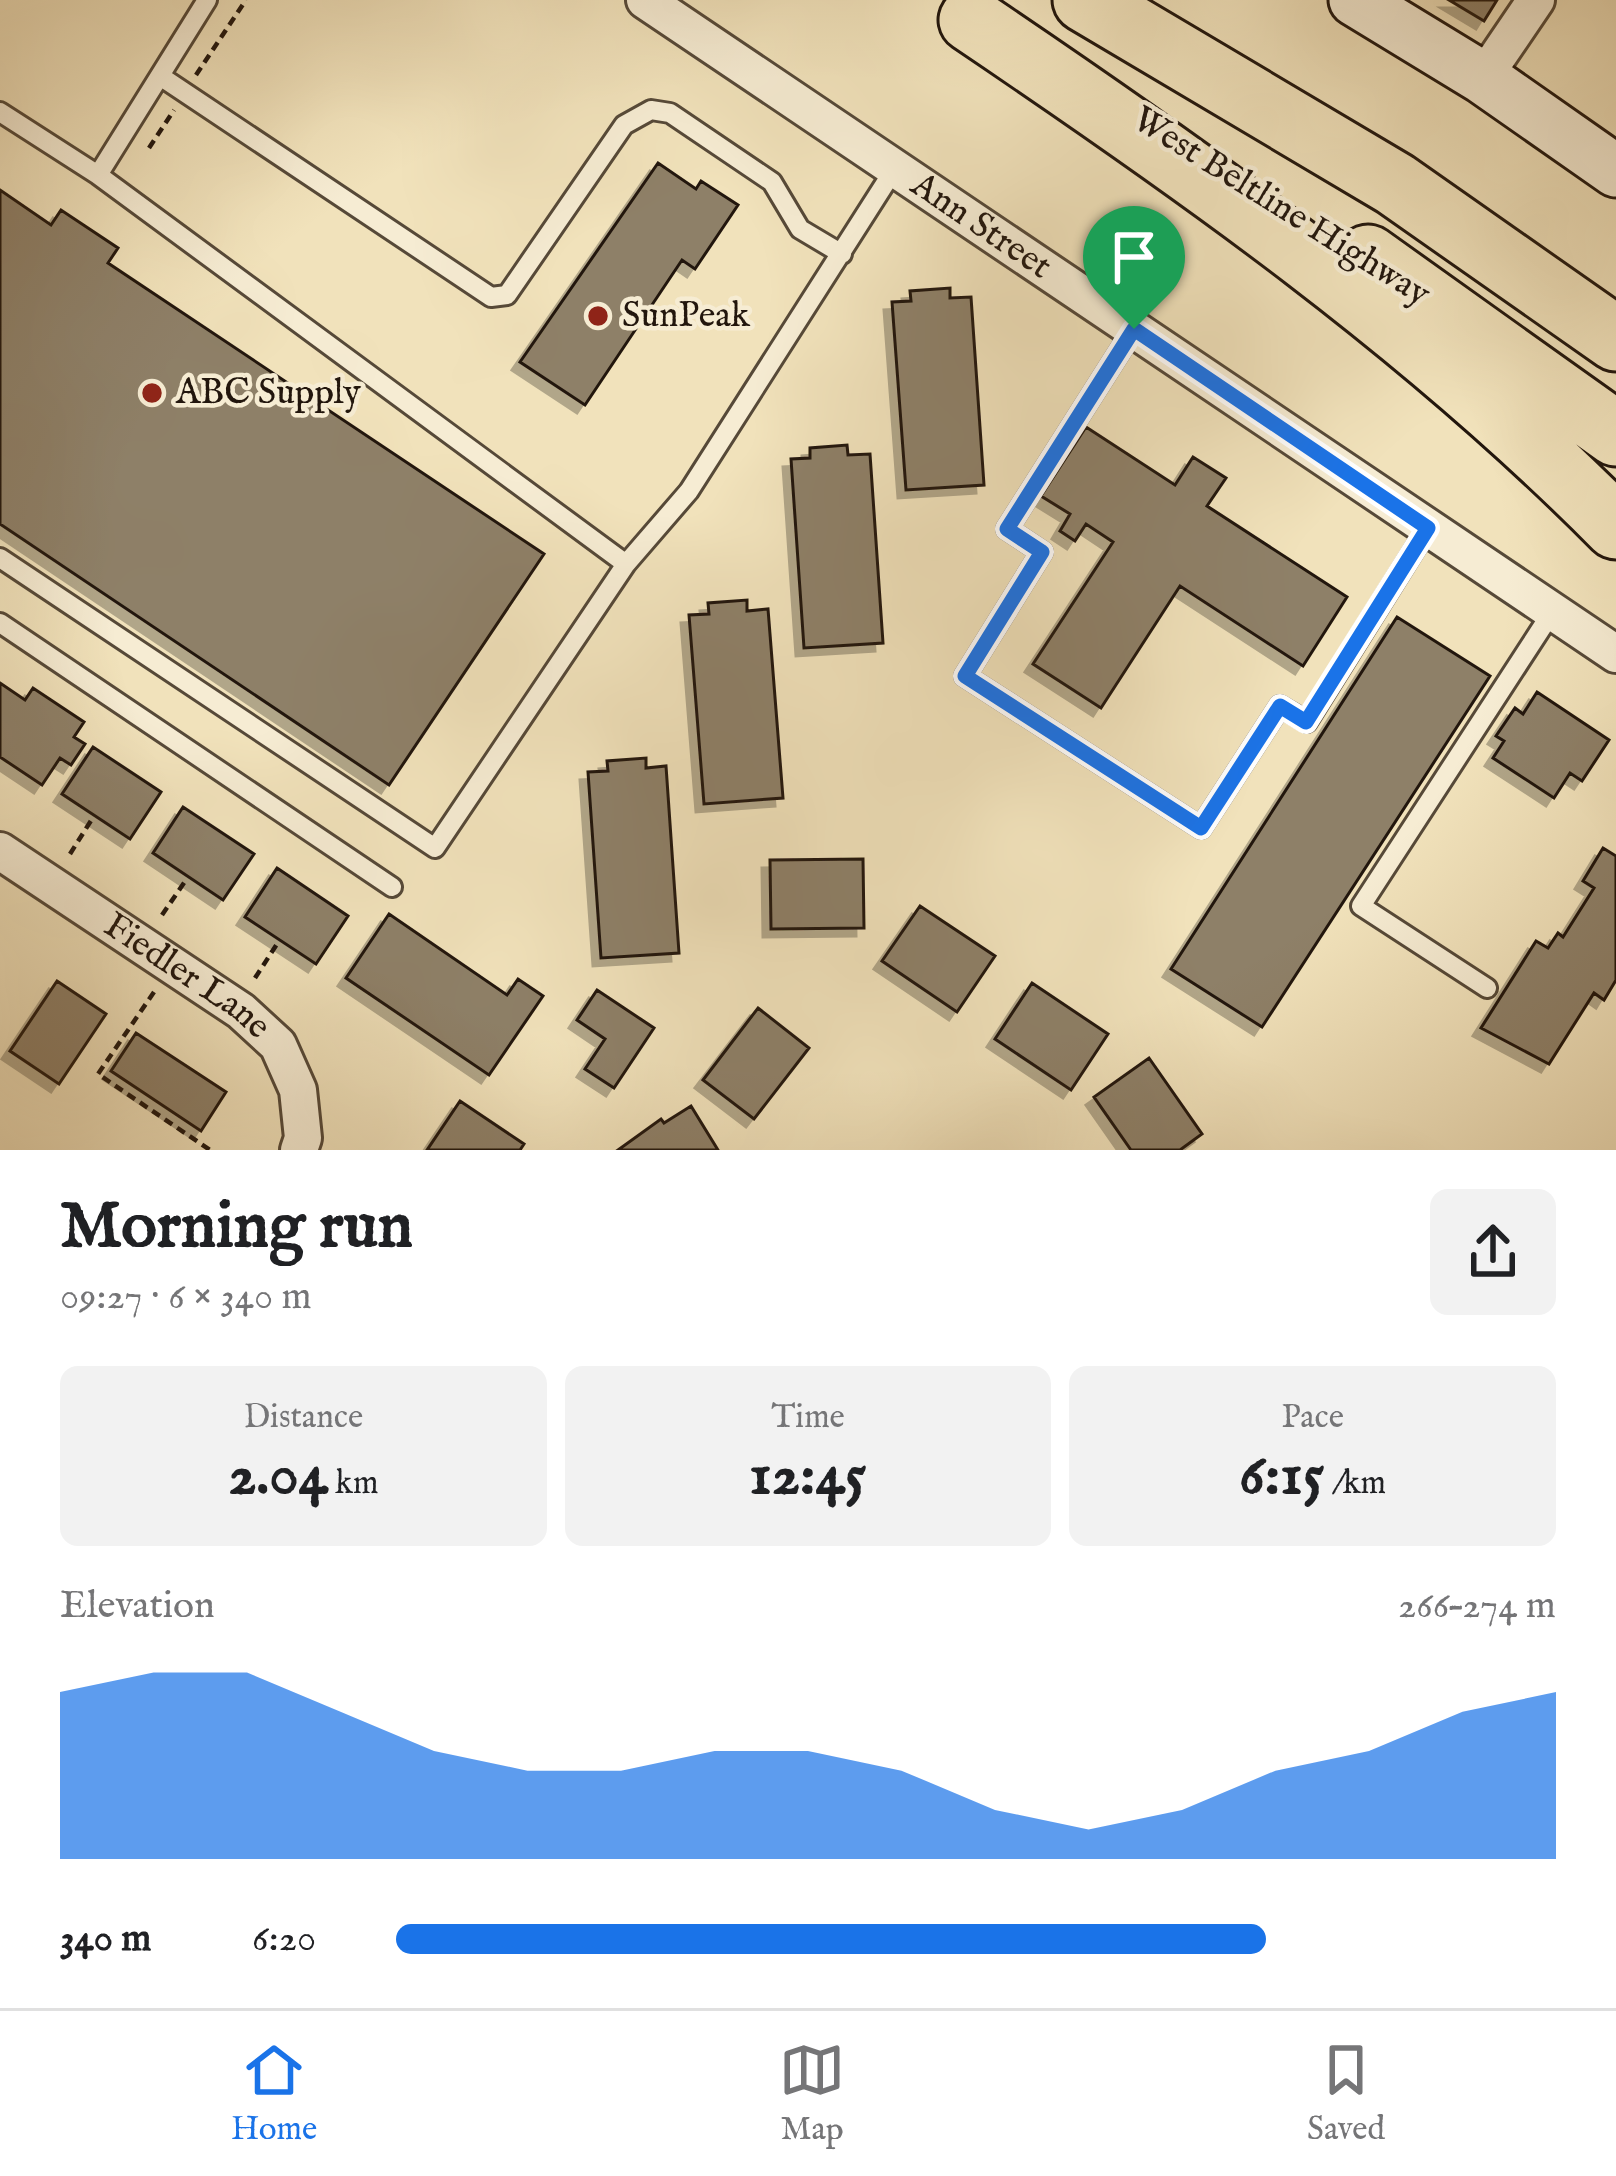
<!DOCTYPE html>
<meta charset="utf-8">
<style>
body{margin:0;font-family:"IM FELL English",serif;background:#f2f2f2;color:#202124;height:100vh;display:flex;flex-direction:column;font-size:45px;white-space:nowrap}
*{box-sizing:border-box;margin:0}
p{font-size:39px;color:#757577}
.icon{flex:none;width:66px;height:66px;fill:none;stroke:currentColor;stroke-width:2;stroke-linecap:round;stroke-linejoin:round}
.map{position:relative;height:1150px;overflow:hidden}
.panel{display:flex;flex-direction:column;background:#fff;flex:1}
.panel>*{flex:none}
.pin{position:absolute;display:grid;place-items:center;width:102px;height:102px;color:#fff;margin:-123px -51px;border-radius:50% 50% 50% 0;rotate:-45deg;box-shadow:0 0 12px #0007}
.pin .icon{rotate:45deg}
.round{display:grid;place-items:center;flex:none;width:126px;height:126px;border-radius:18px;background:#f2f2f2}
.head{display:flex;align-items:center;justify-content:space-between;height:204px;padding:0 60px}
h1{font-size:66px;font-weight:700;line-height:90px}
.metrics{display:grid;grid-template-columns:repeat(3,1fr);gap:18px;height:204px;padding:12px 60px}
.metrics div{display:grid;align-content:center;border-radius:18px;background:#f2f2f2;text-align:center}
.metrics b{font-size:60px;font-weight:700}
.metrics small{font-size:33px;font-weight:400}
.metrics p{font-size:33px}
.chart{height:336px;padding:24px 60px}
.chart p{display:flex;justify-content:space-between}
.chart svg{width:100%;height:216px;margin-top:12px;fill:#1a73e8;opacity:.7}
ul{padding:0 60px;list-style:none;font-size:39px}
li{display:grid;grid-template-columns:192px 144px 1fr;align-items:center;height:90px}
li i{height:30px;border-radius:15px;background:#1a73e8}
.tabs{display:flex;justify-content:space-around;align-items:center;height:168px;border-top:3px solid #e0e0e0;background:#fff;font-size:33px;color:#757577}
.tabs a{display:grid;justify-items:center;gap:6px}
.tabs .active{color:#1a73e8}
.map>svg:first-child{display:block}
.building{fill:#8e8067;stroke:#22160d;stroke-width:3;filter:url(#shadow)}
.lines{fill:none;stroke-linecap:round;stroke-linejoin:round}
.lane-casing{stroke:#564938;stroke-width:24}
.street-casing{stroke:#564938;stroke-width:42}
.secondary-casing{stroke:#22160d;stroke-width:57}
.highway-casing{stroke:#22160d;stroke-width:69}
.path{stroke:#22160d;stroke-width:4.5;stroke-dasharray:9 6;stroke-linecap:butt}
.lane{stroke:#f6ecd3;stroke-width:18}
.street{stroke:#f6ecd3;stroke-width:36}
.secondary{stroke:#f6ecd3;stroke-width:51}
.highway{stroke:#f1e2bb;stroke-width:63}
.route-casing{stroke:#fff;stroke-width:24}
.route{stroke:#1a73e8;stroke-width:15}
.poi-dot{fill:#8f2418;stroke:#f6ecd3;stroke-width:4.5}
.labels{text-anchor:middle;dominant-baseline:central;stroke-width:9;stroke-linejoin:round;paint-order:stroke}
.street-label{font-size:36px;fill:#22160d;stroke:#f6ecd3}
.poi-label{font-size:36px;fill:#22160d;stroke:#f6ecd3;text-anchor:start}
</style>
<div class="map">
<svg width="1616" height="1150" viewBox="0 0 1616 1150">
<defs>
<filter id="shadow"><feDropShadow dx="-8" dy="8" stdDeviation="0" flood-color="#0004"/></filter>
</defs>
<rect width="100%" height="100%" fill="#f1e2bb"/>
<filter id="stains"><feTurbulence type="fractalNoise" baseFrequency=".00167" numOctaves="4"/><feColorMatrix values="0 0 0 0 .2 0 0 0 0 .09 0 0 0 0 .02 0 0 0 .5 -.17"/></filter>
<radialGradient id="worn" r=".72"><stop offset=".6" stop-color="#630" stop-opacity="0"/><stop offset="1" stop-color="#630" stop-opacity=".3"/></radialGradient>
<path class="building" d="M1449 0H1497L1484 21Z
M658 163 696 189 701 181 738 205 695 269 682 260 585 405 520 362Z
M0 190 51 225 61 210 118 248 108 263 544 554 389 785 0 524Z
M950 288V298L971 297 984 485 906 490 892 302 911 301 910 291Z
M1086 427 1175 485 1193 457 1226 478 1207 506 1347 597 1303 666 1180 586 1101 708 1033 664 1113 542 1086 524 1075 541 1060 531 1070 514 1041 496Z
M847 445 848 455 870 454 883 643 804 648 791 459 810 458V448Z
M747 600V611L768 609 783 798 704 804 689 615 709 614 708 603Z
M1397 617 1490 676 1262 1027 1171 969Z
M0 683 25 700 33 688 84 722 74 737 85 744 71 765 60 758 42 785 0 757Z
M1537 692 1609 740 1582 781 1570 773 1554 798 1493 758 1504 741 1496 736 1515 708 1523 714Z
M93 747 161 792 130 839 62 794Z
M646 758V768L666 766 679 953 601 958 588 772 608 771 607 761Z
M183 807 254 854 223 900 153 853Z
M1603 848 1616 856V980L1604 1000 1594 993 1549 1064 1481 1028 1536 941 1548 948 1558 933 1563 937 1594 888 1583 881Z
M863 859 864 928 771 929 770 860Z
M277 868 348 916 316 964 245 917Z
M920 906 995 956 957 1012 882 961Z
M389 914 507 995 518 979 543 996 489 1075 346 978Z
M57 981 106 1014 59 1084 10 1051Z
M1032 983 1108 1034 1071 1090 995 1039Z
M597 990 654 1028 614 1088 585 1069 605 1039 577 1020Z
M758 1008 809 1048 754 1119 703 1080Z
M136 1033 226 1092 201 1131 111 1071Z
M1149 1058 1202 1134 1180 1150H1131L1094 1097Z
M460 1101 524 1144 520 1150H427Z
M691 1106 718 1150H618L661 1119 664 1123Z"/>
<g class="lines">
<g class="lane-casing">
<path id="lane" d="M160 76 491 297 507 295 624 125 651 110 670 113 772 182 800 229 842 254
M0 112 98 175 626 564 435 848 0 558
M98 175 207 0
M1134 329 1007 529 1042 552 965 676 1201 828 1280 706 1307 722 1428 528
M626 564 689 491 895 168
M0 623 392 887
M1487 988 1361 906 1552 612"/>
</g>
<g class="street-casing">
<g id="street">
<path id="s1" d="M645 0 1616 654"/>
<path d="M1483 78 1536 0"/>
<path id="s2" d="M0 851 241 1011 278 1045 298 1090 303 1138 299 1150"/>
</g>
</g>
<g class="secondary-casing">
<path id="secondary" d="M1355 0 1483 78 1616 171"/>
</g>
<g class="highway-casing">
<path id="highway" d="M1085 0 1395 184 1616 339
M971 20C1198 173 1423 332 1616 527
M1368 257 1616 434"/>
</g>
<path class="path" d="M196 75 246 0
M149 148 174 110
M70 854 92 819
M162 915 186 880
M255 978 277 944
M154 992 98 1074 210 1150"/>
<use href="#lane" class="lane"/>
<use href="#street" class="street"/>
<use href="#secondary" class="secondary"/>
<use href="#highway" class="highway"/>
</g>
<g class="lines">
<g class="route-casing">
<path id="route" d="M1134 329 1428 528 1306 722 1280 706 1201 828 965 676 1042 552 1007 529Z"/>
</g>
<use href="#route" class="route"/>
</g>
<g class="poi-dot">
<circle cx="598" cy="316" r="12"/>
<circle cx="152" cy="393" r="12"/>
</g>
<g class="labels">
<g class="street-label">
<text transform="translate(1281 207) rotate(32)">West Beltline Highway</text>
<text stroke="none"><textPath href="#s1" startOffset="405">Ann Street</textPath></text>
<text stroke="none"><textPath href="#s2" startOffset="225">Fiedler Lane</textPath></text>
</g>
<g class="poi-label">
<text x="622" y="316">SunPeak</text>
<text x="176" y="393">ABC Supply</text>
</g>
</g>
<rect width="100%" height="100%" filter="url(#stains)"/>
<rect width="100%" height="100%" fill="url(#worn)"/>
</svg>
<div class="pin" style="left:1134px;top:329px;background:#1e9e55"><svg class="icon" aria-label="arrive" viewBox="0 0 24 24"><path d="M6 21V4h12l-3 4 3 4H6"/></svg></div>
</div>
<section class="panel">
<div class="head"><div><h1>Morning run</h1><p>09:27 · 6 × 340 m</p></div><a class="round"><svg class="icon" aria-label="share" viewBox="0 0 24 24"><path d="M12 15V3M7 8l5-5 5 5M5 13v7h14v-7"/></svg></a></div>
<div class="metrics">
<div><p>Distance</p><b>2.04<small> km</small></b></div>
<div><p>Time</p><b>12:45</b></div>
<div><p>Pace</p><b>6:15<small> /km</small></b></div>
</div>
<div class="chart"><p><span>Elevation</span>266–274 m</p>
<svg viewBox="0 0 160 44" preserveAspectRatio="none"><path d="M0 44V10L10 6L20 6L30 14L40 22L50 26L60 26L70 22L80 22L90 26L100 34L110 38L120 34L130 26L140 22L150 14L160 10V44z"/></svg>
</div>
<ul>
<li><b>340 m</b>6:20<i style="width:75%"></i></li>
</ul>
</section>
<nav class="tabs">
<a class="active"><svg class="icon" aria-label="home" viewBox="0 0 24 24"><path d="M3 11l9-7 9 7M6 9v11h12V9"/></svg>Home</a>
<a><svg class="icon" aria-label="map" viewBox="0 0 24 24"><path d="M3 6l6-2 6 2 6-2v14l-6 2-6-2-6 2zM9 4v14M15 6v14"/></svg>Map</a>
<a><svg class="icon" aria-label="saved" viewBox="0 0 24 24"><path d="M7 4h10v16l-5-4-5 4z"/></svg>Saved</a>
</nav>
